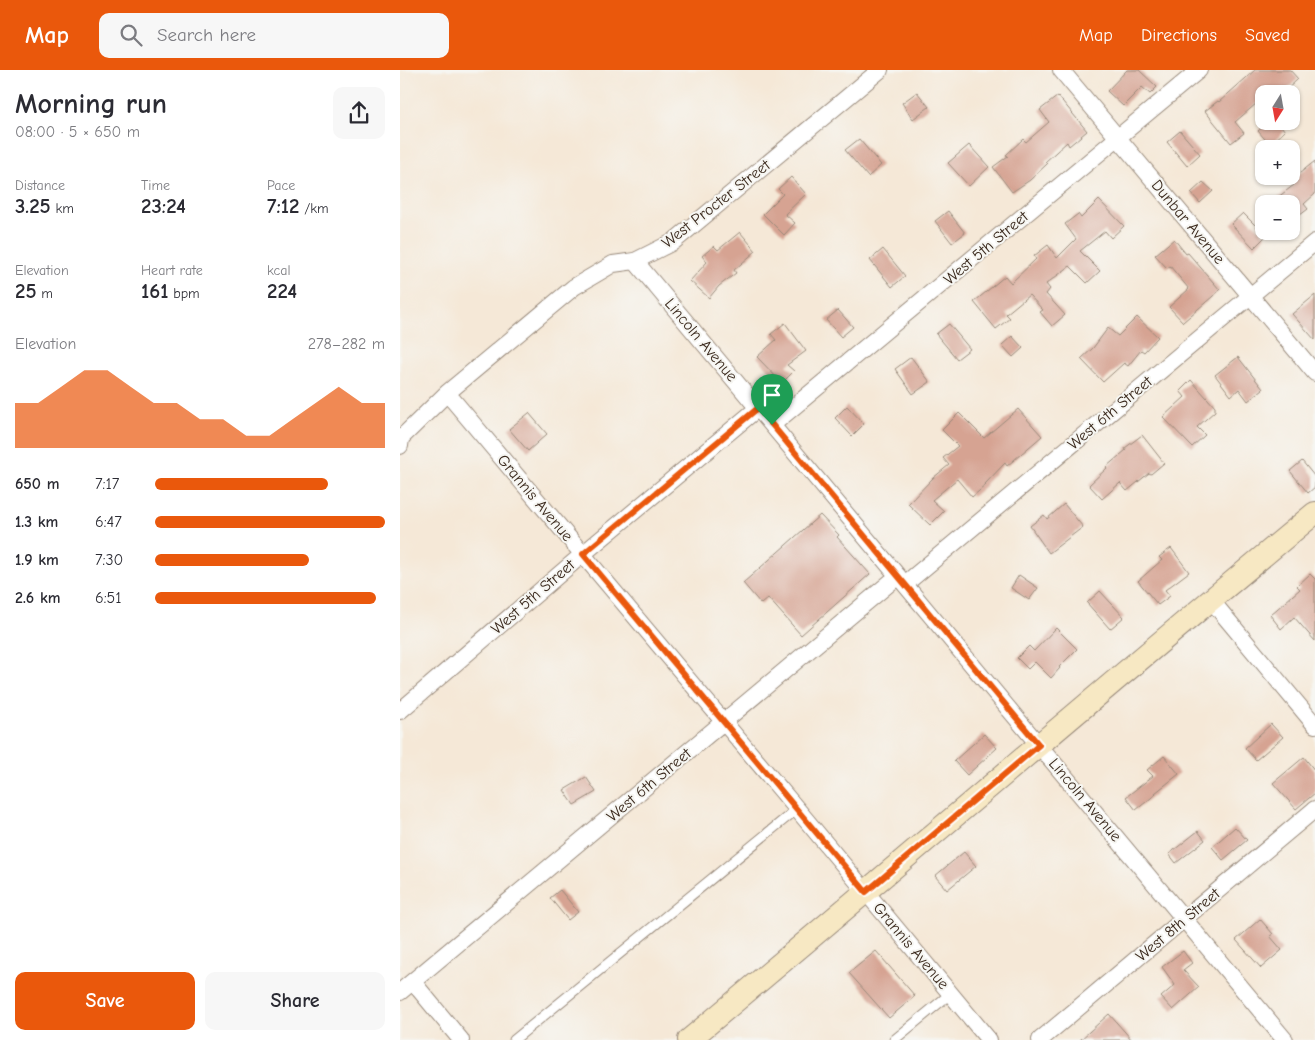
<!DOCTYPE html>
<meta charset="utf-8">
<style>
body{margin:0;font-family:"Comic Neue",sans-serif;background:#f7f7f7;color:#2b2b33;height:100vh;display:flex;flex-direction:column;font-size:19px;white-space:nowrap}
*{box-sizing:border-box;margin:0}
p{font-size:16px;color:#7c7c81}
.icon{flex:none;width:28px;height:28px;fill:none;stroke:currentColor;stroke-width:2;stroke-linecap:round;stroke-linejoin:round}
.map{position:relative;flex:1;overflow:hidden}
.details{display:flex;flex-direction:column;background:#fff;width:400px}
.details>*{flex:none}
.needle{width:32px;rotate:191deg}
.tools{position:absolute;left:855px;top:15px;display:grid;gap:10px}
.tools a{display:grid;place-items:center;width:45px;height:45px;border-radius:10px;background:#fff;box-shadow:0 1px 4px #0004;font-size:25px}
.pin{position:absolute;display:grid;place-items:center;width:42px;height:42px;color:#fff;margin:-51px -21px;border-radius:50% 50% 50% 0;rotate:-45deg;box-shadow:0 0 5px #0007}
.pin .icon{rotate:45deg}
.round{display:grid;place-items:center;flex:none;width:52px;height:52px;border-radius:10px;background:#f7f7f7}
.headline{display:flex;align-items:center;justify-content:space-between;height:85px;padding:0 15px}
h1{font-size:28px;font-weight:700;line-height:38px}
.metrics{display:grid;grid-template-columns:repeat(3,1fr);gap:8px;height:85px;padding:5px 15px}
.metrics div{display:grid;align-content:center}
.metrics b{font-size:21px;font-weight:700}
.metrics small{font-size:14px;font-weight:400}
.metrics p{font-size:14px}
.chart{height:140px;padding:10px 15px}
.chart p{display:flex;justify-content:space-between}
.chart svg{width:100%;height:90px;margin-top:5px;fill:#ea580c;opacity:.7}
.cta{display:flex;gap:10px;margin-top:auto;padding:10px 15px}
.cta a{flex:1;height:58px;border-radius:10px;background:#ea580c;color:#fff;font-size:20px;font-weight:700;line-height:58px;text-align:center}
.cta a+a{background:#f7f7f7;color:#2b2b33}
ul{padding:0 15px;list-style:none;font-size:16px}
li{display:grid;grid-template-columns:80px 60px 1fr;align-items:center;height:38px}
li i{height:12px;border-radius:6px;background:#ea580c}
header{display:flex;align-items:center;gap:30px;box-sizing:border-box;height:70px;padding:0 25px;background:#ea580c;color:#fff}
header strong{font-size:24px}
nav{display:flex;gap:28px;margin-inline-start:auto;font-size:18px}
.search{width:350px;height:45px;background:#f7f7f7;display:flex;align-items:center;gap:12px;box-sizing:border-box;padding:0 18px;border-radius:10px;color:#7c7c81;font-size:19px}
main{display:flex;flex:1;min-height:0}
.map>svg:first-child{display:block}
.building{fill:#d6a392}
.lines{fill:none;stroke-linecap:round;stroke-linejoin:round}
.service-casing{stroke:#98897a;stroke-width:11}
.minor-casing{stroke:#98897a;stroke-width:18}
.secondary-casing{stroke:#98897a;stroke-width:24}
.service{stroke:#fff;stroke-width:9}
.minor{stroke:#fff;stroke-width:16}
.secondary{stroke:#f7e8c3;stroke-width:22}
.route-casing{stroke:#fff;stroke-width:10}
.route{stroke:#ea580c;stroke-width:6}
.labels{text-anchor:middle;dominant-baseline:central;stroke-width:4;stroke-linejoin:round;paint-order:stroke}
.street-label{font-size:16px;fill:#3b2a1e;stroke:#f6f6f2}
</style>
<header>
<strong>Map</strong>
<div class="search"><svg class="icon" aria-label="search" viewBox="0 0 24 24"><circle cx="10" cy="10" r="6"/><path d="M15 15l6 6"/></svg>Search here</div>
<nav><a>Map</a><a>Directions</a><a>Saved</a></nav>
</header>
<main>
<section class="details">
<div class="headline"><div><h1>Morning run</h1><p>08:00 · 5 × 650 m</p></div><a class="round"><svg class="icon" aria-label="share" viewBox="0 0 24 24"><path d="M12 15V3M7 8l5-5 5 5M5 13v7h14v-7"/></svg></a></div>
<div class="metrics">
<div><p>Distance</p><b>3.25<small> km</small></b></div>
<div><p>Time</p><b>23:24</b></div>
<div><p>Pace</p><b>7:12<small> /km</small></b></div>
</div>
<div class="metrics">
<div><p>Elevation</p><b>25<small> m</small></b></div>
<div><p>Heart rate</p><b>161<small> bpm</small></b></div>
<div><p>kcal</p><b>224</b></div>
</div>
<div class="chart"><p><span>Elevation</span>278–282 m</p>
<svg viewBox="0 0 160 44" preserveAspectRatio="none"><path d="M0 44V22L10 22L20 14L30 6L40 6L50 14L60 22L70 22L80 30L90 30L100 38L110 38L120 30L130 22L140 14L150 22L160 22V44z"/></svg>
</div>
<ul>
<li><b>650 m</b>7:17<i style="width:75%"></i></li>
<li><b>1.3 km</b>6:47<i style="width:100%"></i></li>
<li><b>1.9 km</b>7:30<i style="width:67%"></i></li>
<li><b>2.6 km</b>6:51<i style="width:96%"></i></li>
</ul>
<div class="cta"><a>Save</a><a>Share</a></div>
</section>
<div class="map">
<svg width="915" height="970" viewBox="0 0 915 970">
<rect width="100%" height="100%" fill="#f6f6f2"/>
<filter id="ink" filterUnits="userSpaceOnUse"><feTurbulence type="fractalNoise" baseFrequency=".02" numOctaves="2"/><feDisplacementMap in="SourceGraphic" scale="10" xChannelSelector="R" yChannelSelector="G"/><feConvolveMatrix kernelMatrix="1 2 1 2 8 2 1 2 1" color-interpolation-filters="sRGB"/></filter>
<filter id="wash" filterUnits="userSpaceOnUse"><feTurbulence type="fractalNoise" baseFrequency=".0096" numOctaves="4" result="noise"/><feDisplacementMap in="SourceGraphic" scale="20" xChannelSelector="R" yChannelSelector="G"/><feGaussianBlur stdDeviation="1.12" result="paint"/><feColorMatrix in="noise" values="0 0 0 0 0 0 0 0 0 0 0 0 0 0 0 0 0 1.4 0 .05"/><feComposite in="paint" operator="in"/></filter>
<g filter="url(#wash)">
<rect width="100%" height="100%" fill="#f5e8d7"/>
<g id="blocks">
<path class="building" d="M727 0H739L757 17 750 24 742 17 723 36 707 21Z
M855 0H890L898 9 882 24H864V41L857 33 835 52 844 63 831 73 805 41 818 31 819 32Z
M517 22 529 37 513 49 502 33Z
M658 26 687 61 669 76 667 72 645 92 647 94 630 110 612 122 593 97 608 86 606 85 623 69 626 72 649 52 640 40Z
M869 51H877L885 61 870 75 858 61Z
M780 61 800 84 787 96 767 72Z
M459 69 481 95 468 107 445 80Z
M569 75 589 97 569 116 548 93Z
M915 91V124L904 134 908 139 891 152V134H869L894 115 890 111Z
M391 107 406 124 385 144 395 153 384 165 363 144 383 124 378 119Z
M803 112 813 121 800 133 791 123Z
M699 130 724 156 711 168 705 161 680 181 700 201 687 213 670 196 646 214 650 219 646 224 665 245 652 256 640 242 643 240 629 225 606 244 610 248 596 259 574 232 605 206 611 213 636 189 634 186 648 175 657 188 676 169 665 154 678 144 681 148Z
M548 141 565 163 552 173 535 151Z
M843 143 866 166 854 178 831 154Z
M340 162 356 181 334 200 336 203 319 216 309 228 290 211 307 192 302 186 314 176 318 180Z
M774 169 786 184 788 183 820 220 783 252 769 237 789 219 770 196 767 198 755 185Z
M483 179 505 206 492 217 470 190Z
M915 225V270L892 244Z
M438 240 453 257 441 267 426 250Z
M737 247 758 267 744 282 741 280 728 296 724 293 703 312 681 289 693 278 708 258 718 266Z
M385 253 406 281 387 295 394 301 382 313 357 287 376 270 371 264Z
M549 254 570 279 557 289 536 264Z
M612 266 623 278 613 287 602 275Z
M511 287 530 312 513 324 495 299Z
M838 287 863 319 848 331 839 319 831 326 815 305Z
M791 310 815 337V341L797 357 805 365 792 377 763 347 785 327 780 321Z
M447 336 464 354 452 366 435 348Z
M618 339 642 366 607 396 605 393 585 414 586 415 572 427 557 409 532 430 544 441 530 455 508 434 533 408 549 395 543 388 558 376 542 360 559 343 584 368Z
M129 343 147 364 128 381 109 359Z
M742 365 764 393 751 404 749 403 727 421 720 413 702 429 689 415 707 398 706 397 726 380 725 378Z
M902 391 915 407V417L908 423 890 401Z
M664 434 683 457 649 483 630 456 644 445 647 449Z
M420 445 439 465 437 467 470 504 401 565 368 528 361 534 343 513Z
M771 478 789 502 765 520 770 526 758 535 738 511 762 490 759 487Z
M910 504 915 509V571L894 547 881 559 870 545 900 519 897 516Z
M619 505 638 518 629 530 611 518Z
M700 521 724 547 710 559 687 533Z
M656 558 677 579 659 597 660 598 651 608 635 592 628 599 617 588 629 576 634 581Z
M871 654 883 667 856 690 845 678Z
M584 664 597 678 567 705 554 691Z
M764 686 779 704 755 723 756 724 736 740 726 727 753 706 747 700Z
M904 687 915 701V723L896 739 873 713Z
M186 707 196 722 174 735 164 720Z
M835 757 847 770 823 790 812 777Z
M798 761 805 770 776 793 769 784Z
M564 782 576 796 547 820 535 806Z
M160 820 178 842 168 850 150 828Z
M860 849 873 864 870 866 882 880 861 898 836 870Z
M476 881 515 926 489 948 449 903Z
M783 881 792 893 783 900 799 917 773 940 761 927 775 915 762 897Z
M709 944 732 970H680Z"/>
</g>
</g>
<g filter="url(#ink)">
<use href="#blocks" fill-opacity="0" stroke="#98897a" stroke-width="1"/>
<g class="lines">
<g class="service-casing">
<path id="service" d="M114 970 397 739
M494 970 550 924"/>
</g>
<g class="minor-casing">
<path id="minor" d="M661 0 915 303
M235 191 885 970
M47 323 397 739 589 970
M372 355 799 0
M0 376 1 368 47 323 174 217 213 194 235 191 273 172 480 0
M505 514 915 172
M811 530 915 655
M0 641 183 484 358 338
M13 912 61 970
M0 922 498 506
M640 970 915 739"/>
</g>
<g class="secondary-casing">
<path id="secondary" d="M289 970C499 795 705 617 915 443"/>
</g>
<use href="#service" class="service"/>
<use href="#minor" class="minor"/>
<use href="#secondary" class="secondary"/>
</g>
</g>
<g class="lines" filter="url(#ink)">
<g class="route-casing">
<path id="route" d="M358 338 639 675 466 822 183 484Z"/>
</g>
<use href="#route" class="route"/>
</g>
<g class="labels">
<g class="street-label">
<text transform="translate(316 134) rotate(-38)">West Procter Street</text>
<text transform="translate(788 152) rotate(50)">Dunbar Avenue</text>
<text transform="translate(586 178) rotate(-40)">West 5th Street</text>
<text transform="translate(301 270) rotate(50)">Lincoln Avenue</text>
<text transform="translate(710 343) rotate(-40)">West 6th Street</text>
<text transform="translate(135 428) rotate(50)">Grannis Avenue</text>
<text transform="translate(133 527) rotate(-41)">West 5th Street</text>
<text transform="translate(249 715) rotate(-40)">West 6th Street</text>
<text transform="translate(685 730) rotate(50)">Lincoln Avenue</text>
<text transform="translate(778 855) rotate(-40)">West 8th Street</text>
<text transform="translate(511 876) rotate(50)">Grannis Avenue</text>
</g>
</g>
</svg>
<div class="tools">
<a><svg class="needle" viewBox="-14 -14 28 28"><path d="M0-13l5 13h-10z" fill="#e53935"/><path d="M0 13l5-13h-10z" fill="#7c7c81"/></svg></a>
<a>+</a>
<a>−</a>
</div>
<div class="pin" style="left:372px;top:355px;background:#1e9e55"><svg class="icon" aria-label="arrive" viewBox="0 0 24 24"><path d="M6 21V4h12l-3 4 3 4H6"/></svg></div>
</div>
</main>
